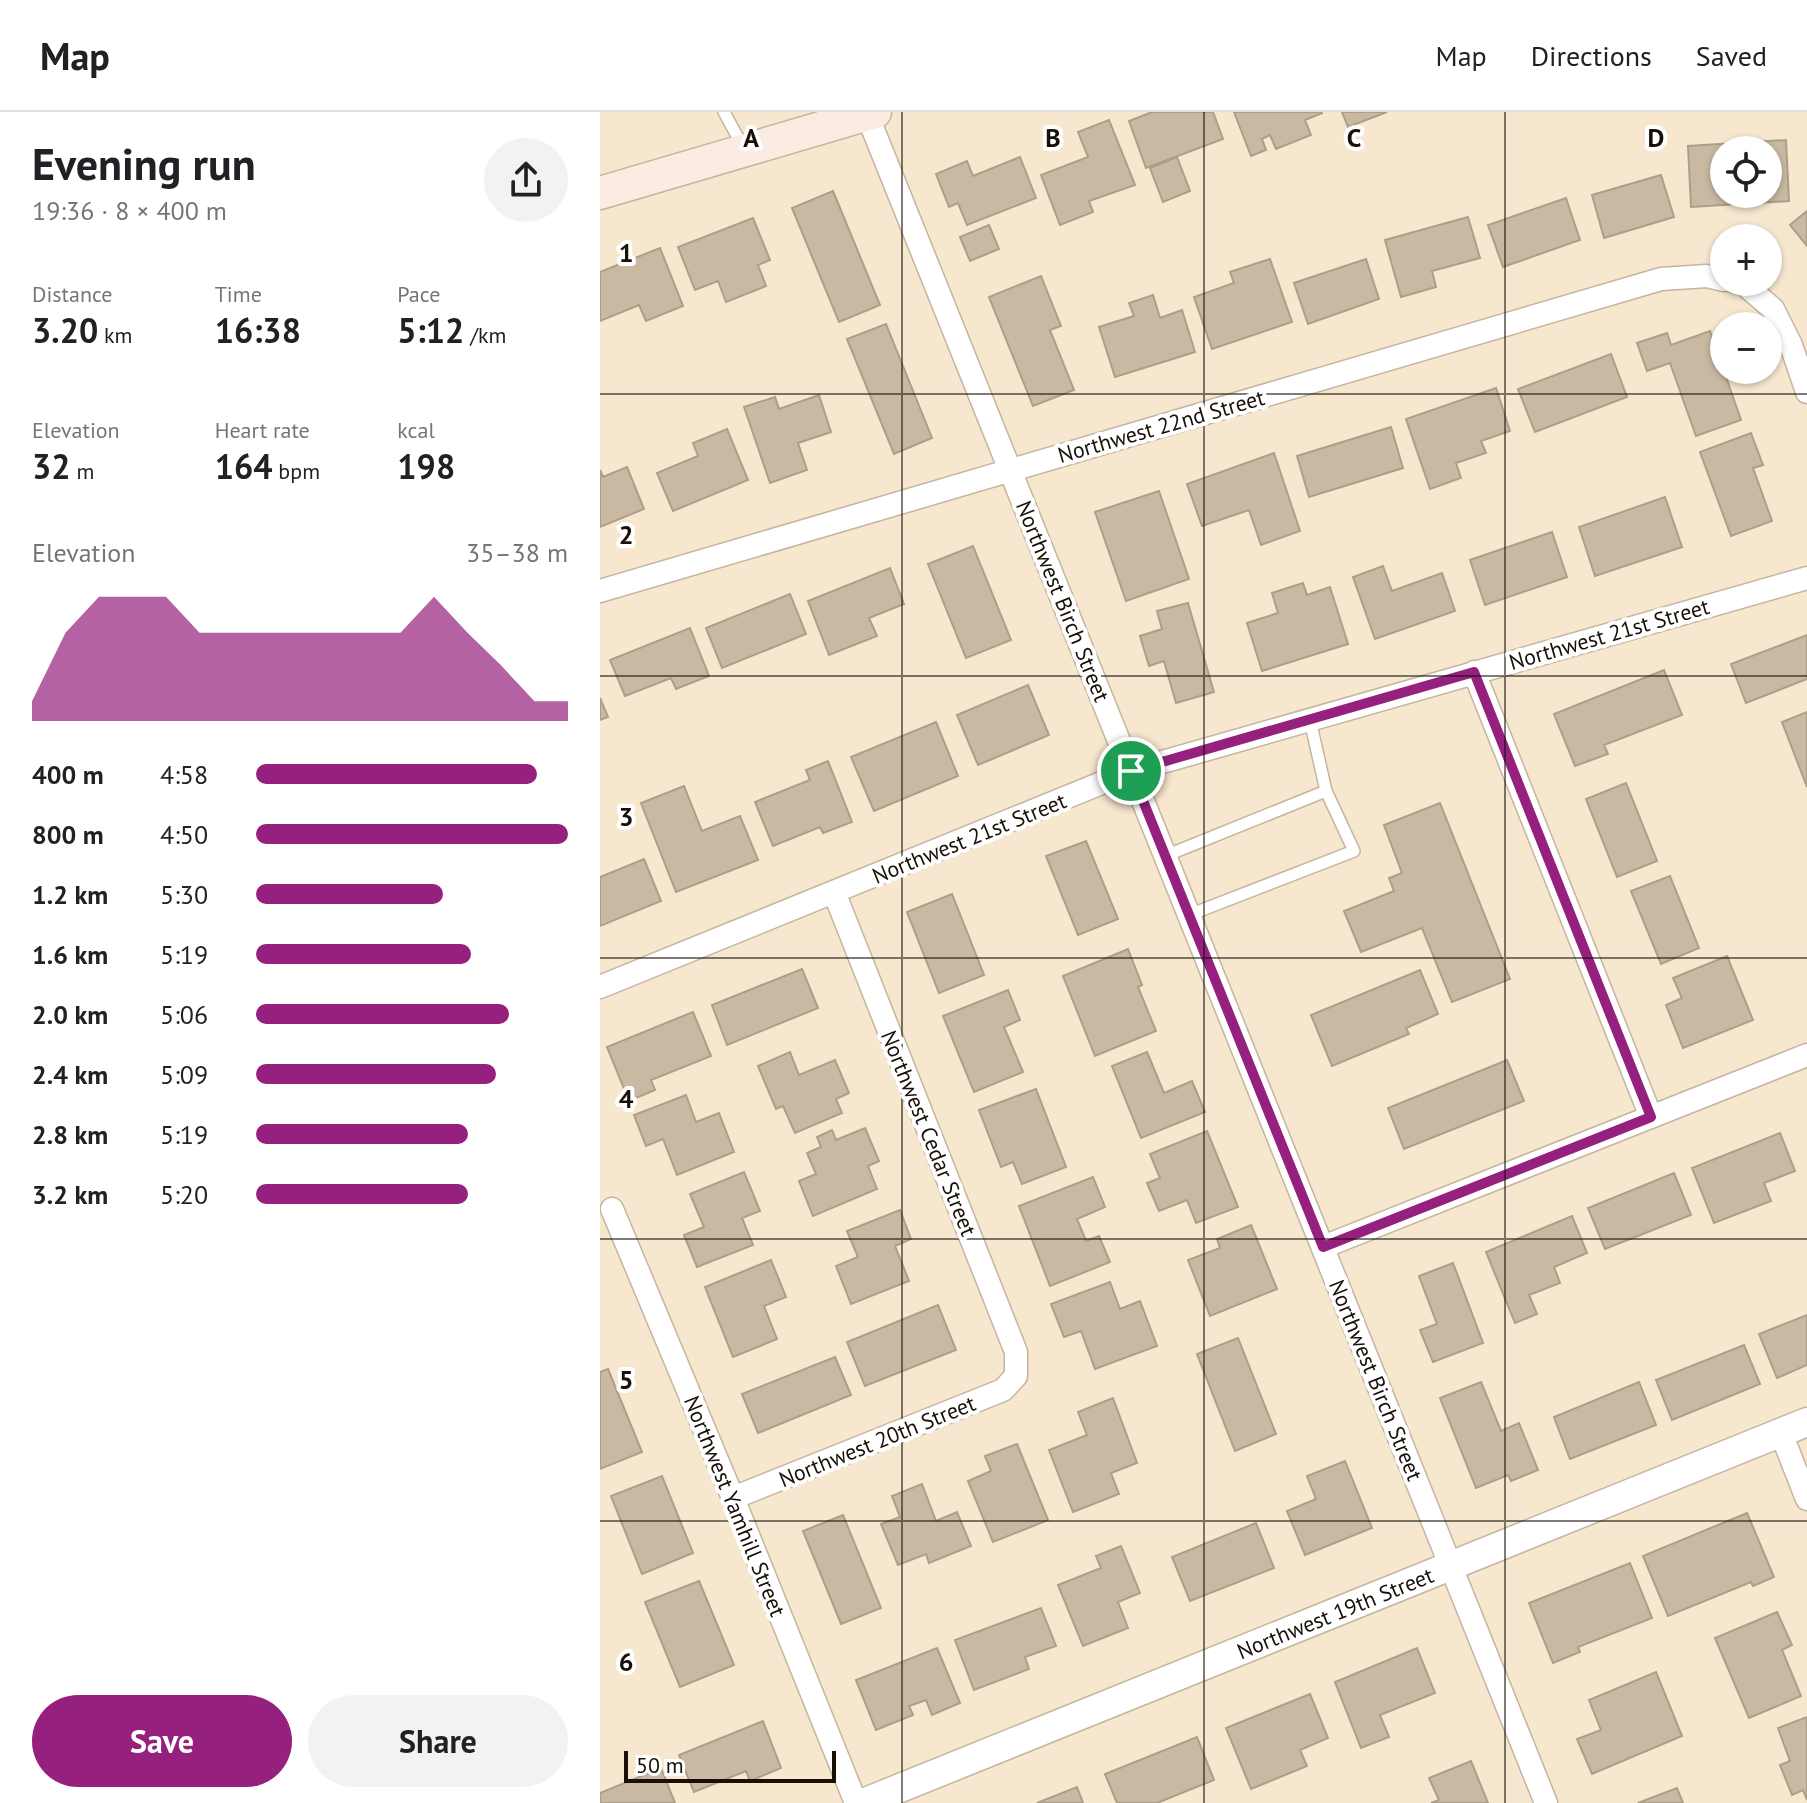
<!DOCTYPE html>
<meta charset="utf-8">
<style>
body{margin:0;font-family:"PT Sans",sans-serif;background:#f2f2f2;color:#202124;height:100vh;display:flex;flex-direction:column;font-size:30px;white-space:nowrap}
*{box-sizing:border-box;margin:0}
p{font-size:26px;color:#757577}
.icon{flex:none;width:44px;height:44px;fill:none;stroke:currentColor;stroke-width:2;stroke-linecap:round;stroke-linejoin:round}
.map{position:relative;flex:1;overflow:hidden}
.panel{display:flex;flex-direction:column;background:#fff;width:600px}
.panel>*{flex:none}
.tools{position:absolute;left:1110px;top:24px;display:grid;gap:16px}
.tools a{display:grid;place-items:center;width:72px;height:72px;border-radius:50%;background:#fff;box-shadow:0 2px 6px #0004;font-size:40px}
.scale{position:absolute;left:24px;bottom:20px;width:212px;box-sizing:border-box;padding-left:8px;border:4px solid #161008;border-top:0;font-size:22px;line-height:28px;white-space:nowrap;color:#161008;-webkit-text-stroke:6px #fff;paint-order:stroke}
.pin{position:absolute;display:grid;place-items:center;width:68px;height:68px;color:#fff;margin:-34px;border:4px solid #fff;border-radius:50%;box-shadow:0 2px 8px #0007}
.round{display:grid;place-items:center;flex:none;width:84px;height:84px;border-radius:42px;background:#f2f2f2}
.overview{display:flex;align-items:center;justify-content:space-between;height:136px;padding:0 32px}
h1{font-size:44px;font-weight:600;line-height:60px}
.stats{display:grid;grid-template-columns:repeat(3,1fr);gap:12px;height:136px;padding:8px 32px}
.stats div{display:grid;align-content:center}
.stats b{font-size:34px;font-weight:600}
.stats small{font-size:22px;font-weight:400}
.stats p{font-size:22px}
.chart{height:224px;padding:16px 32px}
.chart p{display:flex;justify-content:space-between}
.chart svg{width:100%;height:144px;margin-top:8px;fill:#95207e;opacity:.7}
.button{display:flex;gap:16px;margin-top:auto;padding:16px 32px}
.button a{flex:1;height:92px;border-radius:48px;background:#95207e;color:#fff;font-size:32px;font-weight:600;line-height:92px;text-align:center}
.button a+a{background:#f2f2f2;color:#202124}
ul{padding:0 32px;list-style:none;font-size:26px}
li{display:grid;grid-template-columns:128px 96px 1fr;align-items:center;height:60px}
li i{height:20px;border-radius:10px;background:#95207e}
header{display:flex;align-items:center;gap:48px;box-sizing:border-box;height:112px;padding:0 40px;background:#fff;border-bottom:2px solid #e0e0e0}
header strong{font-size:38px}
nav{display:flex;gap:44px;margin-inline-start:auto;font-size:28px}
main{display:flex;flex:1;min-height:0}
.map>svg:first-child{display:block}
.building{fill:#c9b9a3;stroke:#ae9e88;stroke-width:2;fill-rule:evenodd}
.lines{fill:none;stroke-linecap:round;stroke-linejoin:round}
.service-casing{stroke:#c5b59f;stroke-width:14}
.minor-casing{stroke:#c5b59f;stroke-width:25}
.tertiary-casing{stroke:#c5b59f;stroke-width:31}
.secondary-casing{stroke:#c5b59f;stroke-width:35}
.service{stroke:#fff;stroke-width:11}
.minor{stroke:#fff;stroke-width:22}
.tertiary{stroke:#fff;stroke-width:28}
.secondary{stroke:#faece3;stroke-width:32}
.route-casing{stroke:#fff;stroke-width:16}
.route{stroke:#95207e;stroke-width:10}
.grid{fill:none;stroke:#161008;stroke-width:2;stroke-opacity:0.55}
.labels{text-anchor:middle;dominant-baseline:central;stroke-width:8;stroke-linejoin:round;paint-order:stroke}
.street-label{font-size:22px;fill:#161008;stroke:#fff}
.grid-label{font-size:26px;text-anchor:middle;font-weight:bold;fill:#161008;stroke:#fff;stroke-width:8;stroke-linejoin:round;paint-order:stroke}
</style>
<header>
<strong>Map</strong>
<nav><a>Map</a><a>Directions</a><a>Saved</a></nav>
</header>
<main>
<section class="panel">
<div class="overview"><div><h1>Evening run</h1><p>19:36 · 8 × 400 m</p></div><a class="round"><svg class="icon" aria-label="share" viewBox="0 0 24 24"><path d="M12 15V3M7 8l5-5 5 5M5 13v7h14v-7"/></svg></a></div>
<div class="stats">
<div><p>Distance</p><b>3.20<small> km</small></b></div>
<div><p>Time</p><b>16:38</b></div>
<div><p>Pace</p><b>5:12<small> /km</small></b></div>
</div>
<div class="stats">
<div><p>Elevation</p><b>32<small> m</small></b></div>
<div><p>Heart rate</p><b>164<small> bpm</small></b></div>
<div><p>kcal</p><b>198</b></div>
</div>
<div class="chart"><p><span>Elevation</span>35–38 m</p>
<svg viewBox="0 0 160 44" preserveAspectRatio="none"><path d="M0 44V38L10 17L20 6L30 6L40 6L50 17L60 17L70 17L80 17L90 17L100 17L110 17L120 6L130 17L140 27L150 38L160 38V44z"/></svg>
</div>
<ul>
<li><b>400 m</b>4:58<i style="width:90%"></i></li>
<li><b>800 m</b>4:50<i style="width:100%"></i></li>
<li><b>1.2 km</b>5:30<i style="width:60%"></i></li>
<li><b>1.6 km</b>5:19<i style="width:69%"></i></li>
<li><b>2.0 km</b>5:06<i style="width:81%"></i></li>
<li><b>2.4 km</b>5:09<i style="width:77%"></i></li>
<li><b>2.8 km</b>5:19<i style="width:68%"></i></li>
<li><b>3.2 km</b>5:20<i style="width:68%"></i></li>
</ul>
<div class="button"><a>Save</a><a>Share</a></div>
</section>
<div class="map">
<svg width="1207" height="1691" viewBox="0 0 1207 1691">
<rect width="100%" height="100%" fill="#f7e7cf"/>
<path class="building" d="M552 0H613L623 27 546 56 529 9Z
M634 0H722V1L705 8 711 23 676 37 670 23 662 27 666 38 651 44Z
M742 0H787L748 15Z
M509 8 535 73 489 89 493 100 460 113 441 63 488 45 478 20Z
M1186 28 1189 89 1091 95 1088 34ZM1124 38H1168V82H1124Z
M420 45 436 86 367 113 358 91 349 95 336 62 367 49 373 64Z
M577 45 590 79 563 90 550 56Z
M1061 63 1074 105 1004 126 992 83Z
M233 79 280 193 239 210 192 96Z
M966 86 980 128 903 155 888 113Z
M1207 99V134L1190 113Z
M868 105 880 146 832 159 836 175 801 185 785 128Z
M153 106 170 148 158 153 166 174 126 190 118 169 95 178 78 135Z
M389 113 399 137 370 149 360 125Z
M60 136 83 194 46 209 39 193 0 209V160Z
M670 147 692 210 612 237 594 185 634 171 630 160Z
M766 147 779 187 708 212 694 171Z
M441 164 461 214 450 218 474 278 433 294 389 185Z
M553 183 560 206 582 198 595 240 515 265 499 215 534 204 529 191Z
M286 212 332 326 294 342 247 227Z
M1110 219 1141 308 1096 324 1070 251 1047 259 1037 231 1067 221 1071 233Z
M1011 242 1027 285 935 320 918 277Z
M896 276 910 319 881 329 886 341 856 351 861 366 830 377 806 307Z
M219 283 231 320 198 331 207 358 170 371 144 295 175 285 179 297Z
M791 315 803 356 709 385 697 344Z
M127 317 148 368 73 399 57 361 98 344 93 331Z
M1151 321 1163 353 1153 356 1172 409 1131 424 1100 340Z
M674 341 700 419 661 433 649 398 602 414 587 372Z
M27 355 44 397 0 415V358L3 365Z
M559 379 589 467 526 489 495 400Z
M1065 385 1082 435 995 464 979 415Z
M952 420 967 465 885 493 870 448Z
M373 434 411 528 366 546 328 452Z
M783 454 792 479 842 461 855 499 775 527 753 465Z
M290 456 304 492 269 506 277 524 229 543 208 489Z
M703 471 707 483 730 475 748 532 662 559 647 511 678 501 672 481Z
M190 482 206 522 122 556 106 516Z
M588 491 614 580 576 591 564 549 549 554 540 524 562 517 557 499Z
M90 516 109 564 76 577 71 566 25 584 10 548Z
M1207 523V567L1146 591 1131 552Z
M1064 558 1082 603 1004 633 1008 642 975 654 954 602Z
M428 573 449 623 378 653 357 603Z
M0 586 8 605 0 608Z
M1207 600V675L1182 610Z
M336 610 358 664 274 699 251 645Z
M228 649 252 710 223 721 220 715 173 734 155 690 210 668 206 658Z
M1026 671 1057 749 1017 765 986 687Z
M84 674 102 719 140 704 158 748 76 780 41 691Z
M840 691 910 867 852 890 822 816 761 840 744 799 794 779 789 766 802 761 784 713Z
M486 729 518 807 478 823 446 744Z
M44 747 61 789 0 814V765Z
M1070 764 1099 836 1061 852 1031 779Z
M352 782 384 863 339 881 307 800Z
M528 837 542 873 538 875 556 919 495 944 463 864Z
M1127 844 1153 908 1083 936 1066 893 1082 886 1073 866Z
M202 857 218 896 127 933 112 893Z
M820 858 838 902 806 916 809 922 732 954 711 903Z
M408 878 420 908 404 915 423 960 374 980 343 904Z
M93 900 111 944 51 968 55 978 29 989 7 935Z
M190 940 199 963 235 948 249 981 236 987 242 1001 195 1021 183 994 176 997 158 954Z
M547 940 564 981 592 969 605 1000 541 1026 512 954Z
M907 948 924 989 804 1037 788 996Z
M436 977 466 1055 422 1072 413 1050 401 1055 379 998Z
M86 983 96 1010 119 1001 134 1040 77 1063 63 1027 46 1034 34 1003Z
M265 1016 279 1049 268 1054 277 1077 213 1104 199 1069 216 1062 207 1041 221 1035 217 1025 232 1018 236 1028Z
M607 1019 638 1095 596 1111 587 1088 559 1099 547 1071 560 1066 550 1042Z
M1180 1021 1195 1059 1164 1071 1171 1089 1114 1111 1092 1056Z
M144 1060 160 1099 142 1106 153 1133 97 1155 84 1123 104 1115 90 1082Z
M1074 1061 1091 1103 1005 1137 988 1096Z
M493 1065 505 1095 477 1107 486 1129 499 1124 510 1150 450 1174 419 1094Z
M300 1098 311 1127 295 1134 309 1169 251 1192 236 1154 258 1145 247 1119Z
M972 1104 987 1141 954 1155 960 1171 929 1183 937 1202 915 1211 886 1140Z
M651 1113 677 1177 610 1204 588 1148 620 1136 617 1127Z
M171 1148 186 1185 164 1194 177 1227 133 1245 105 1175Z
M853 1151 883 1231 833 1250 820 1218 837 1212 819 1164Z
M510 1170 520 1197 540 1189 557 1234 495 1257 481 1219 464 1225 451 1192Z
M338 1193 356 1238 265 1274 247 1230Z
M1207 1203V1253L1177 1266 1159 1222Z
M638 1226 676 1322 635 1339 597 1242Z
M1144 1233 1160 1272 1072 1308 1056 1268Z
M235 1245 251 1283 158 1321 142 1282Z
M8 1257 42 1340 0 1357V1260Z
M881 1270 901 1319 919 1311 938 1358 911 1369 908 1363 876 1376 840 1286Z
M1039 1270 1056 1313 970 1347 954 1305Z
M513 1286 537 1351 511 1361 519 1382 473 1400 449 1338 487 1323 478 1300Z
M417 1332 448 1408 393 1430 368 1369 391 1359 385 1344Z
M745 1349 772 1416 705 1443 687 1399 716 1387 707 1364Z
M62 1364 93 1441 42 1462 11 1384Z
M322 1372 336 1409 357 1400 371 1434 329 1451 326 1442 298 1453 281 1412 300 1405 292 1384Z
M1147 1401 1174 1465 1153 1474 1151 1470 1068 1504 1043 1444Z
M243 1403 281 1496 241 1512 203 1419Z
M656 1411 674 1456 590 1489 572 1445Z
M521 1434 540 1481 518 1490 528 1516 483 1534 458 1473 501 1456 496 1444Z
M1030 1451 1052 1506 978 1535 980 1540 953 1551 929 1491Z
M99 1469 134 1553 80 1575 45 1490Z
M441 1496 456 1534 425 1545 429 1557 374 1578 355 1528Z
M1177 1500 1192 1533 1182 1538 1201 1584 1149 1606 1115 1526Z
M337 1536 360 1591 332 1603 326 1588 309 1594 313 1603 276 1618 256 1568Z
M817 1536 835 1581 780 1603 789 1625 761 1636 735 1570Z
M1056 1560 1082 1624 992 1662 977 1627 1001 1618 989 1588Z
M710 1582 728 1626 700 1638 707 1654 651 1677 626 1616Z
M1207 1605V1688L1203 1678 1192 1683 1180 1653 1190 1649 1178 1616Z
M163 1609 181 1656 150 1669 146 1659 94 1680 79 1643Z
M597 1625 614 1668 557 1691H517L505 1662Z
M871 1649 888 1691H831L839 1688 829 1666Z
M61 1656 75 1691H0V1681Z
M477 1675 483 1691H437Z
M1077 1676 1083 1691H1038Z"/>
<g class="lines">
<g class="service-casing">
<path id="service" d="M124 0 143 35
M565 744 726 679
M589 803 754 739 726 679 710 608"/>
</g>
<g class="minor-casing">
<path id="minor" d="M266 0 946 1691
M1135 170 1144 172 1173 197 1191 233 1207 280
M0 479 1061 167 1107 164 1124 168
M874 560 1051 1005
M0 875 531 659 1207 466
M12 1097 133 1386 256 1691
M723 1135 1207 943
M1181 1321 1207 1387
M133 1386 403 1278 416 1264V1240L234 780"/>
</g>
<g class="tertiary-casing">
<path id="tertiary" d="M263 1691 1207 1310"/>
</g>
<g class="secondary-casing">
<path id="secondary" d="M0 81 275 0"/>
</g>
<use href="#service" class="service"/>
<use href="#minor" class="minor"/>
<use href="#tertiary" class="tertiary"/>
<use href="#secondary" class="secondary"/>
</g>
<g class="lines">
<g class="route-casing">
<path id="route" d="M874 560 1051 1005 723 1135 531 659Z"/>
</g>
<use href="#route" class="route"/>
</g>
<path class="grid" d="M302 0V1691M604 0V1691M905 0V1691M0 282H1207M0 564H1207M0 846H1207M0 1127H1207M0 1409H1207"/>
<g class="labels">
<g class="street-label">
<text transform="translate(561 314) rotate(-16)">Northwest 22nd Street</text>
<text transform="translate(463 489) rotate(68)">Northwest Birch Street</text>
<text transform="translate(1009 522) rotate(-16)">Northwest 21st Street</text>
<text transform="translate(369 726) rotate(-22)">Northwest 21st Street</text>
<text transform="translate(329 1021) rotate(68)">Northwest Cedar Street</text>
<text transform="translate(776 1268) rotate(68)">Northwest Birch Street</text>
<text transform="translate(277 1329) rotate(-22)">Northwest 20th Street</text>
<text transform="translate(135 1394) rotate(68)">Northwest Yamhill Street</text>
<text transform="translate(735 1501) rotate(-22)">Northwest 19th Street</text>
</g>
</g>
<g class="grid-label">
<text x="151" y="35">A</text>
<text x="453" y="35">B</text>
<text x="754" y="35">C</text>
<text x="1056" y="35">D</text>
<text x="26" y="150">1</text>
<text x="26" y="432">2</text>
<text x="26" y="714">3</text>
<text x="26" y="996">4</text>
<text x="26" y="1277">5</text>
<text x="26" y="1559">6</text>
</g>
</svg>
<div class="tools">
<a><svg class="icon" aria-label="locate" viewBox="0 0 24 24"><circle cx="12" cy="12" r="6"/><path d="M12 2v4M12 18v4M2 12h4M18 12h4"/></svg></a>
<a>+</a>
<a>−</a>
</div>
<div class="scale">50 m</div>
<div class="pin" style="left:531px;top:659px;background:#1e9e55"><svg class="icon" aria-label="arrive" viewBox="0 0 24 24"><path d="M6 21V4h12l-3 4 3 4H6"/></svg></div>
</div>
</main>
